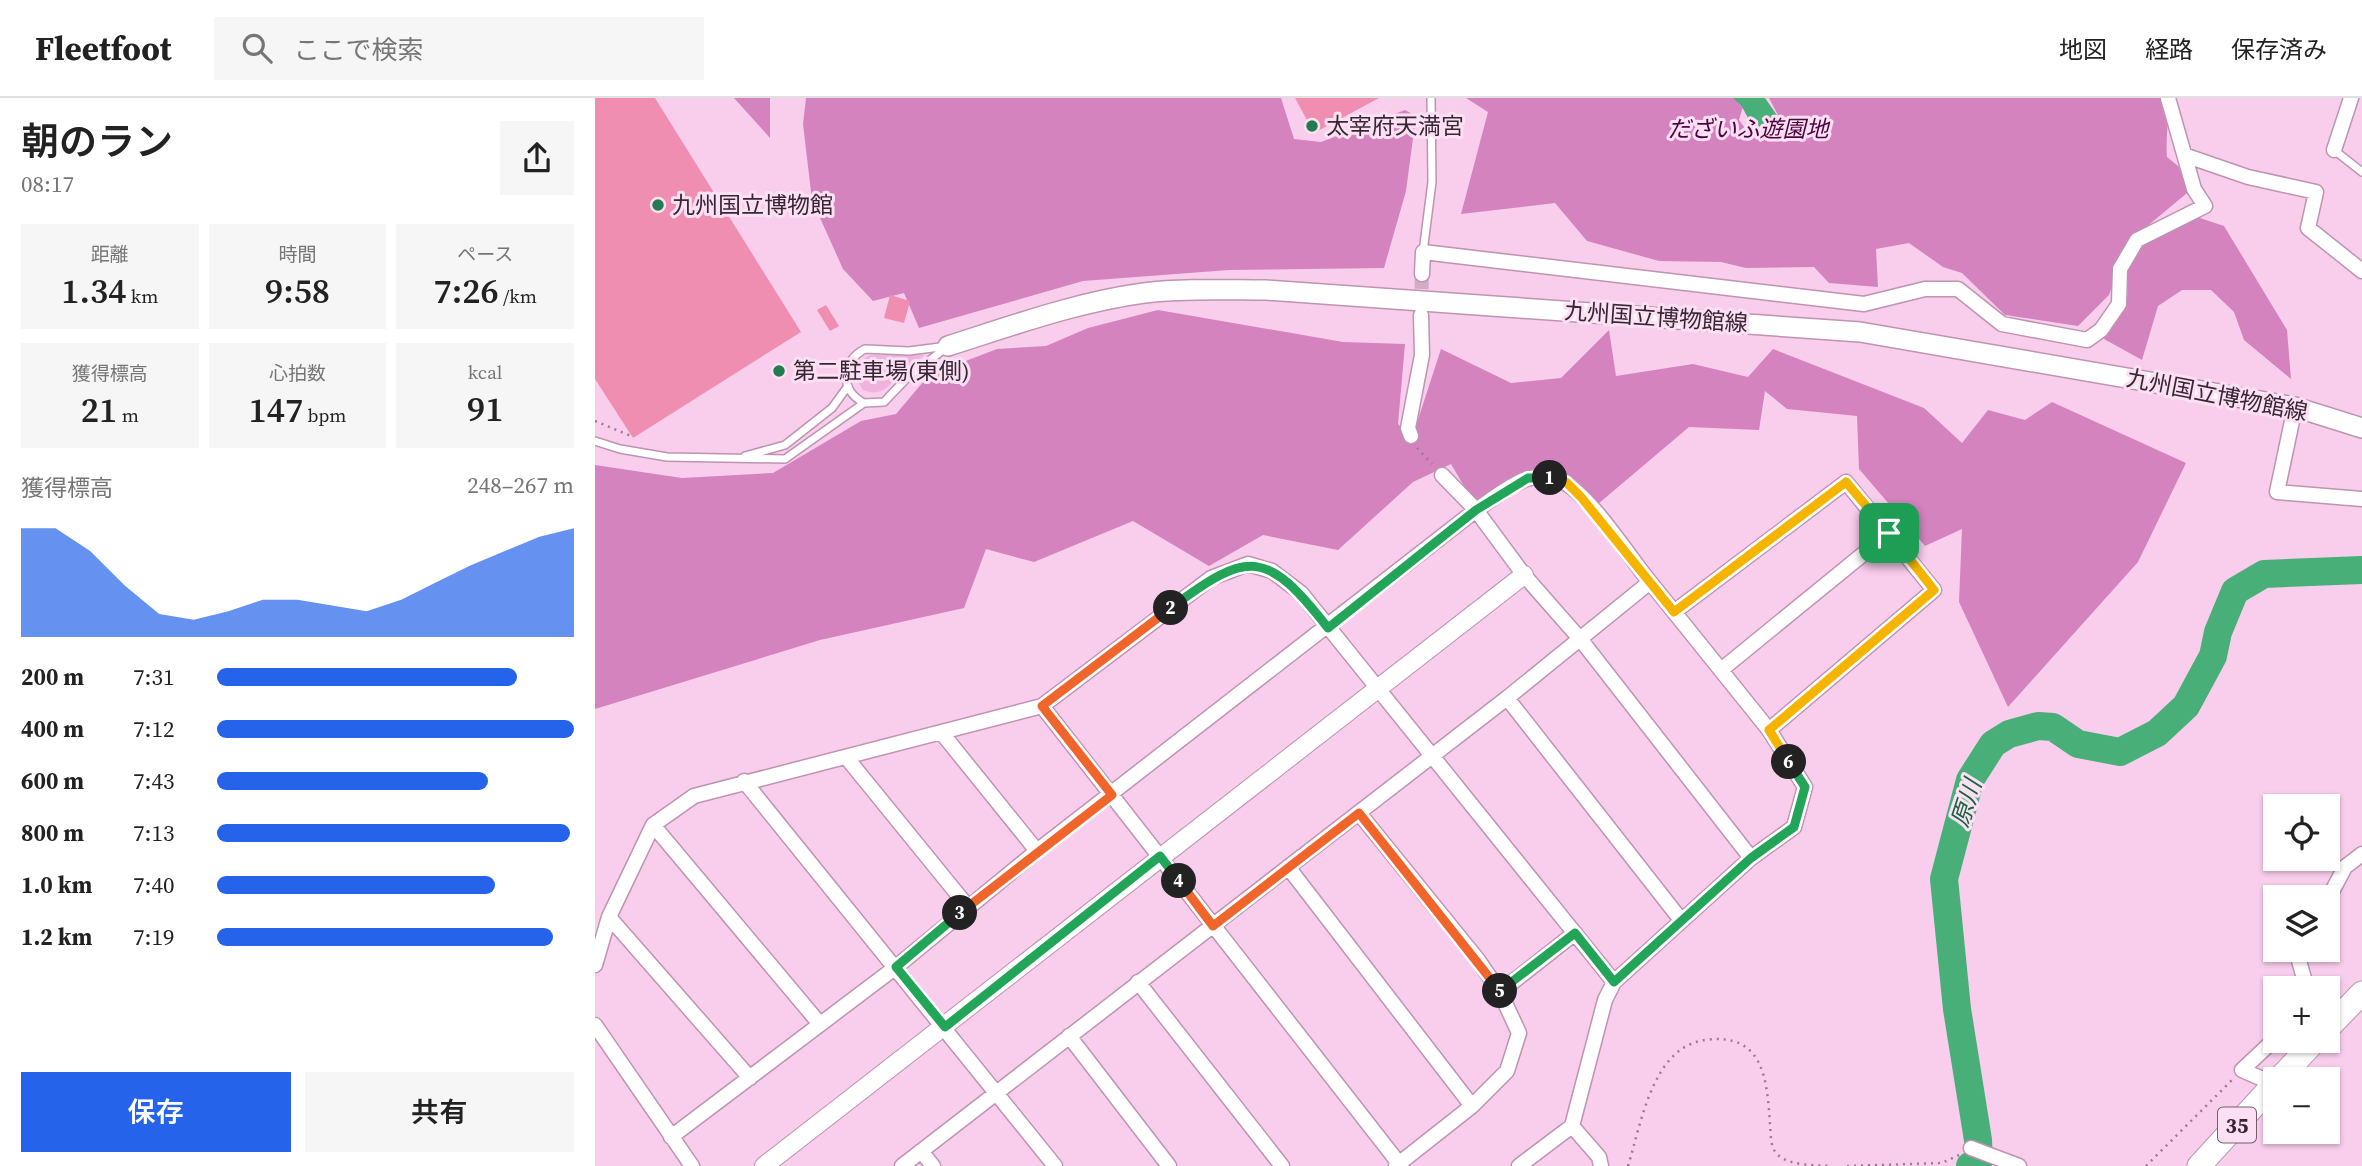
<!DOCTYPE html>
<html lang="ja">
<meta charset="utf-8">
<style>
body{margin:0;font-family:"Source Serif 4","Noto Sans JP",serif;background:#f6f6f6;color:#222;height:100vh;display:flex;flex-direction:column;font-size:26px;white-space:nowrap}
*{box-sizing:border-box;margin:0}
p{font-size:23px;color:#767676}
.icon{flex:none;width:38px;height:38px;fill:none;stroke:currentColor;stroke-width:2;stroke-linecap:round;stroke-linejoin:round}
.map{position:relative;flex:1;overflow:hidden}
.drawer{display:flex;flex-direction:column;background:#fff;width:595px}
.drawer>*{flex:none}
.controls{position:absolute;left:1668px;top:696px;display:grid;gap:14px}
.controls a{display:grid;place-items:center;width:77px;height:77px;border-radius:0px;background:#fff;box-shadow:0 2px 5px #0004;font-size:35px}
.pin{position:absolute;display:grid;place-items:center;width:60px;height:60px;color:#fff;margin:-30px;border-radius:14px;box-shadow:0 4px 10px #0006}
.km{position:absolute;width:35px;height:35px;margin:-18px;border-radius:50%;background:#222;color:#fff;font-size:19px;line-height:35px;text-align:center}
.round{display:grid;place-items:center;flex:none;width:74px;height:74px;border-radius:0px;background:#f6f6f6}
.overview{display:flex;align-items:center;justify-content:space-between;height:119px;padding:0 21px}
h1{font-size:38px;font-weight:600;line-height:52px}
.metrics{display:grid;grid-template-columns:repeat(3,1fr);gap:10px;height:119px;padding:7px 21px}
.metrics div{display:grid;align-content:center;border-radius:0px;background:#f6f6f6;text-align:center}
.metrics b{font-size:35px;font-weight:600}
.metrics small{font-size:19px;font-weight:400}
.metrics p{font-size:19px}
.chart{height:196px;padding:14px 21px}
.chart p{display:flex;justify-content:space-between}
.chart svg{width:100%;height:126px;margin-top:7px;fill:#2563eb;opacity:.7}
.primary-button{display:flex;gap:14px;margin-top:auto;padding:14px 21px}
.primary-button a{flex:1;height:80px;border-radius:0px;background:#2563eb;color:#fff;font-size:28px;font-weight:600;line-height:80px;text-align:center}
.primary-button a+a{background:#f6f6f6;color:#222}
ul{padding:0 21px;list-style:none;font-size:23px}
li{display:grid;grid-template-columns:112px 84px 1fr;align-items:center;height:52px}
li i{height:18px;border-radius:9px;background:#2563eb}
header{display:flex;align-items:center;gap:42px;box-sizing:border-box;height:98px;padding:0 35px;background:#fff;border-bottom:2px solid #e0e0e0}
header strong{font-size:33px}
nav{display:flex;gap:38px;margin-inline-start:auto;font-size:24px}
.search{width:490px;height:63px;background:#f6f6f6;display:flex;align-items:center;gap:18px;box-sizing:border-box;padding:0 24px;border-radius:0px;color:#767676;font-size:26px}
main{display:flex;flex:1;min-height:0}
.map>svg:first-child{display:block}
.green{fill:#f0b3de}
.forest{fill:#d483bf}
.water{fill:#49af79}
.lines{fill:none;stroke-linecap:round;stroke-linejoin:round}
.river{stroke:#49af79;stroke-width:28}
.building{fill:#f08eb1}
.minor-tunnel{stroke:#d2acc7;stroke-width:14;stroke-dasharray:14 7;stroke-linecap:butt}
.service-casing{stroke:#be94b1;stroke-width:10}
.minor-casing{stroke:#be94b1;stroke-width:17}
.tertiary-casing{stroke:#be94b1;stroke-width:20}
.secondary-casing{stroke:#be94b1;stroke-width:22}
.primary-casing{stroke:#be94b1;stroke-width:25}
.path{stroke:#9a7b91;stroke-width:2.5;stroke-dasharray:2 5;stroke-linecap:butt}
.service{stroke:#fff;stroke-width:7}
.minor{stroke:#fff;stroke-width:14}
.tertiary{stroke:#fff;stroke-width:18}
.secondary{stroke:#fff;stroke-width:19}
.primary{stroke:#fff;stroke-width:23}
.split-1-casing{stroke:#fff;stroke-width:14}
.split-2-casing{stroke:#fff;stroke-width:14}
.split-3-casing{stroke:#fff;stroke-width:14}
.split-4-casing{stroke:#fff;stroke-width:14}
.split-5-casing{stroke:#fff;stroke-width:14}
.split-6-casing{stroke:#fff;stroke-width:14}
.split-7-casing{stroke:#fff;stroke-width:14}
.split-1{stroke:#f5b400;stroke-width:9}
.split-2{stroke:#22a559;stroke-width:9}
.split-3{stroke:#f0652b;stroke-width:9}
.split-4{stroke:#22a559;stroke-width:9}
.split-5{stroke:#f0652b;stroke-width:9}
.split-6{stroke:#22a559;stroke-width:9}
.split-7{stroke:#f5b400;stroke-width:9}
.poi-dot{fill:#237c50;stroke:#fbe0f3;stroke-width:2.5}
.labels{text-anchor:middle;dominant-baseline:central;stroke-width:6;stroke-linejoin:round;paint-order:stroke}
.shield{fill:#fbe0f3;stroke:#725e6d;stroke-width:2}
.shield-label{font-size:21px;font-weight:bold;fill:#382733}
.poi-label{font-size:23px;fill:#382733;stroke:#fbe0f3;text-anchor:start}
.park-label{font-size:23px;font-style:italic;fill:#4e0341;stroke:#fbe0f3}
.street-label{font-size:23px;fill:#382733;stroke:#fbe0f3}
.water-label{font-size:24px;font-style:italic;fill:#19633f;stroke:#fbe0f3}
</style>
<header>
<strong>Fleetfoot</strong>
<div class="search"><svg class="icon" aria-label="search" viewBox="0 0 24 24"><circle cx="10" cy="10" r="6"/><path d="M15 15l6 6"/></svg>ここで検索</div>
<nav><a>地図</a><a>経路</a><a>保存済み</a></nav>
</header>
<main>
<section class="drawer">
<div class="overview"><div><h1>朝のラン</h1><p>08:17</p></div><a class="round"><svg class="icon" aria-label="share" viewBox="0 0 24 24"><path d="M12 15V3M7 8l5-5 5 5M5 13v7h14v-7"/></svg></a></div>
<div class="metrics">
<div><p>距離</p><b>1.34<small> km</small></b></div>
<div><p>時間</p><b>9:58</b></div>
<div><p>ペース</p><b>7:26<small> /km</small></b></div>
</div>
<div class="metrics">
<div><p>獲得標高</p><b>21<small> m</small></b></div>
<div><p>心拍数</p><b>147<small> bpm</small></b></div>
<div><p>kcal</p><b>91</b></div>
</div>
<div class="chart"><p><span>獲得標高</span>248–267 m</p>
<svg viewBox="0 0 160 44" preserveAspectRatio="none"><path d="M0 44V6L10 6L20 14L30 26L40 36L50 38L60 35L70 31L80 31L90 33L100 35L110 31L120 25L130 19L140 14L150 9L160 6V44z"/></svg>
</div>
<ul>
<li><b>200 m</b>7:31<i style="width:84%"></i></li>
<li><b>400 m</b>7:12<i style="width:100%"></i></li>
<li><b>600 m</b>7:43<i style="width:76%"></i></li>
<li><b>800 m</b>7:13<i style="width:99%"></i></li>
<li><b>1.0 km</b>7:40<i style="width:78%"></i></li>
<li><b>1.2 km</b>7:19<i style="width:94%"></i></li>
</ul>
<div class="primary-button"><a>保存</a><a>共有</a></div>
</section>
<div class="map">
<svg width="1767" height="1068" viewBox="0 0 1767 1068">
<rect width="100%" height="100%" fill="#f9cdec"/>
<path class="green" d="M275 257H330C324 262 316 265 310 270 296 283 290 301 268 292L259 277 265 263Z"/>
<path class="forest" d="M139 0H175V40Z
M211 0H686L699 41 726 44 810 12 821 18 811 93 789 170 634 172 488 183 324 230 309 195 278 203 248 171 217 102 208 26Z
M871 0H1143L1149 5 1144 22 1155 37 1185 21 1174 0H1569C1576 22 1570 36 1572 59L1604 85 1532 145 1514 197 1483 228 1410 217 1367 175 1348 169 1314 145 1281 151 1283 189 1234 185 1219 169 1151 170 1126 164 1064 163 992 143 960 105 866 116 893 14Z
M1605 120 1629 128 1692 232 1696 281 1649 242 1639 214 1616 192H1587L1563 208 1547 262 1509 241 1533 196 1531 170 1546 147 1588 124Z
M563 212 748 244 810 246 803 326 817 340 846 251 916 285 966 280 1014 232 1021 278 1098 266 1153 279 1178 251 1329 310 1367 345 1393 312 1430 322 1457 304 1591 365 1543 464 1413 609 1364 504 1367 431 1330 448 1264 371 1262 318 1192 311 1170 293 1164 332 1094 329 1003 406 956 366 879 405 856 366 818 384 743 452 668 437 614 468 538 423 439 464 391 451 369 510 225 542 0 611V367L87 380 178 375 266 323 301 316 334 277 402 251 451 248 493 230Z"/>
<path class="water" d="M1138 0H1170L1184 20 1176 27 1159 31 1146 7Z"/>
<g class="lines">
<path class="river" d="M1375 1068 1384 1062 1383 1042 1362 911 1349 781 1375 682 1398 646 1414 636 1443 628 1458 629 1483 646 1525 654 1562 635 1591 608 1618 558 1623 534 1640 493 1669 476 1767 472"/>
</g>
<path class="building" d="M0 0H60L206 234 38 340 0 281Z
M700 0H784L719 35Z
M295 197 315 203 309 225 289 220Z
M231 207 244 228 235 233 222 212Z"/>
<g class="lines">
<path class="minor-tunnel" d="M826 212 827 176"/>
<g class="service-casing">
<path id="service" d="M1739 52 1767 74
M828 154 837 84 836 0
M353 248 311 281 289 304 269 305C244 292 246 263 270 251L314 253Z
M0 343 25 351 72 359 190 361 269 305
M150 358 190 347 237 310 253 288"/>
</g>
<g class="minor-casing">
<path id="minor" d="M1739 52 1756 0
M1592 58 1653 79 1721 94 1713 130 1767 173
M827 176 828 154 1269 206 1330 191H1363L1407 226 1492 242 1506 232 1524 206 1525 171 1542 142 1610 108 1599 91 1573 0
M1700 309 1682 394 1767 401
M816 338 813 330 827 257 826 217
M847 377 881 412 929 477 986 542 1156 760
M1079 514 1251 384 1339 492 1174 632
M1126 572 1294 435
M912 600 1086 822
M447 608 806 1068
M346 634 442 753
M251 659 373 809
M149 683 460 1068
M764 715 883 862 905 894 924 935 912 973 877 1008 801 1068
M58 727 224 925
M693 769 877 1008
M1732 803 1750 769 1767 756
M14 819 155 980
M1701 852 1712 891
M0 867 14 819 58 727 99 698 447 608 616 480 653 466 677 473 706 495 1019 884
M543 884 687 1068
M905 894 980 835
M0 927 97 1068
M474 938 574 1068
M1679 986 1647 972 1680 941
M977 1028 1004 1059 1006 1068
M76 1039 301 869 442 753 881 412C896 402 913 388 931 381 943 377 961 378 972 386 1000 405 1033 457 1055 484
M1376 1050 1424 1068
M326 1053 338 1068
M307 1068 912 600 1055 484 1174 632 1210 689 1199 729 1156 760 1019 884 1010 902 977 1028 924 1068"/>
</g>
<g class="tertiary-casing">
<path id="tertiary" d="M169 1068 929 477"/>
</g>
<g class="secondary-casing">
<path id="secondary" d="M353 248C416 228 482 204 549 195 589 190 631 192 671 192L1265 234 1700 309 1767 330"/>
</g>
<g class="primary-casing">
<path id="primary" d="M1732 931 1767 895
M1683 982 1720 943
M1604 1068 1680 985"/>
</g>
<path class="path" d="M0 323 36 338
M822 350 837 366
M1033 1068C1046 1027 1057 949 1110 942 1169 934 1172 981 1175 1027 1176 1037 1175 1050 1183 1057 1195 1068 1220 1067 1235 1068
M1252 1068 1347 1065 1364 1057
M1551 1068 1637 982"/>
<use href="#service" class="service"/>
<use href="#minor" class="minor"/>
<use href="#tertiary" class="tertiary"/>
<use href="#secondary" class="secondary"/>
<use href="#primary" class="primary"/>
</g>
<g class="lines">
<g class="split-1-casing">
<path id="split-1" d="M955 380 971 384 986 399 1079 514 1251 384 1294 435"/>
</g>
<g class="split-2-casing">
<path id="split-2" d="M576 510C654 451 672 452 733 530L881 412 933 380H955"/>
</g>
<g class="split-3-casing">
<path id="split-3" d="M365 815 517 697 447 608 576 510"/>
</g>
<g class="split-4-casing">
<path id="split-4" d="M365 815 301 869 350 929 565 758 584 783"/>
</g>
<g class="split-5-casing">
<path id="split-5" d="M584 783 618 828 764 715 905 893"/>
</g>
<g class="split-6-casing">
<path id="split-6" d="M905 893 980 835 1019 884 1156 760 1199 729 1210 689 1194 664"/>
</g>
<g class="split-7-casing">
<path id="split-7" d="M1194 664 1174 632 1339 492 1294 435"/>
</g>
<use href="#split-1" class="split-1"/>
<use href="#split-2" class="split-2"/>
<use href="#split-3" class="split-3"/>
<use href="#split-4" class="split-4"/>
<use href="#split-5" class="split-5"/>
<use href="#split-6" class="split-6"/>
<use href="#split-7" class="split-7"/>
</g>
<g class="poi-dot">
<circle cx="717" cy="28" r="7"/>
<circle cx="63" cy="107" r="7"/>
<circle cx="184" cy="273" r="7"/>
</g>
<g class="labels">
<rect class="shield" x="1623" y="1009.5" width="38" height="35" rx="5"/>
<g class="shield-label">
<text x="1642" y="1027">35</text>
</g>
<g class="poi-label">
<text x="731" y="28">太宰府天満宮</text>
<text x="77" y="107">九州国立博物館</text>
<text x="198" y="273">第二駐車場(東側)</text>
</g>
<g class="park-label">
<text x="1153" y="31">だざいふ遊園地</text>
</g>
<g class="street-label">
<text transform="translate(1061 219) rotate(4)">九州国立博物館線</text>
<text transform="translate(1622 297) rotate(11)">九州国立博物館線</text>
</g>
<g class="water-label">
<text transform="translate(1371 705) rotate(-72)">原川</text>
</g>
</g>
</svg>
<div class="controls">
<a><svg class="icon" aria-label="locate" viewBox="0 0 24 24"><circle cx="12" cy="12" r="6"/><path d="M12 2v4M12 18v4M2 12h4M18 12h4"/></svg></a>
<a><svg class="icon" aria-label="layers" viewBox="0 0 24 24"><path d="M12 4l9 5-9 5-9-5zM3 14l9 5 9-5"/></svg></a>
<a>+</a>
<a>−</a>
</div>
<div class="pin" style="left:1294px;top:435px;background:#1e9e55"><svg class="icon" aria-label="arrive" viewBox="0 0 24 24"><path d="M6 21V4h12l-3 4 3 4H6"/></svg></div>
<b class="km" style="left:955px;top:380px">1</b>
<b class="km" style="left:576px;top:510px">2</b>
<b class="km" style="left:365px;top:815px">3</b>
<b class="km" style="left:584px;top:783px">4</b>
<b class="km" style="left:905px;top:893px">5</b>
<b class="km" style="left:1194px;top:664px">6</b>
</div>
</main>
